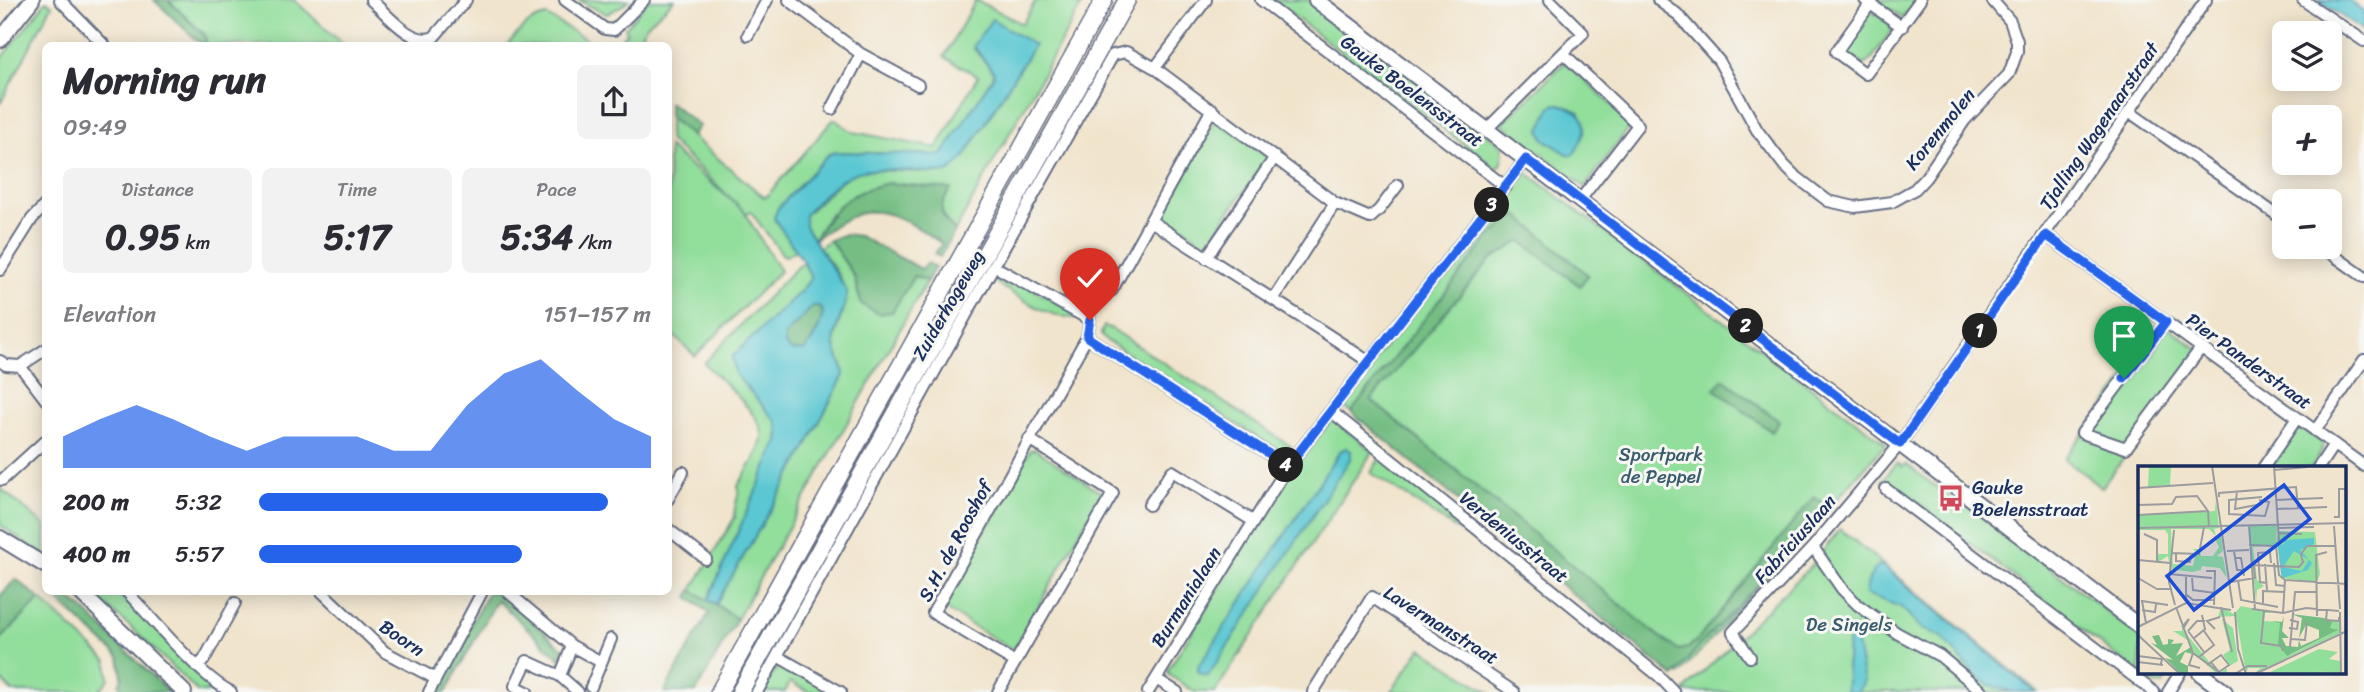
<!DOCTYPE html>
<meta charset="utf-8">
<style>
body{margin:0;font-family:Sriracha,sans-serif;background:#f2f2f3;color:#2b2b33;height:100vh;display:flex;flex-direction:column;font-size:26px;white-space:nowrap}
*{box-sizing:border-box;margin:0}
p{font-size:23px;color:#7c7c81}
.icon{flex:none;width:38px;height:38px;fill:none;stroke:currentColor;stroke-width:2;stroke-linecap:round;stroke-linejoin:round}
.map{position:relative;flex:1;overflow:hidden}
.panel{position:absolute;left:42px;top:42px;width:630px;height:553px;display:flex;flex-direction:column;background:#fff;border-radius:10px;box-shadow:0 4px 18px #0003}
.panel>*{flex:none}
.fabs{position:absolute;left:2272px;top:21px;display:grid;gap:14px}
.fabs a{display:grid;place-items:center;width:70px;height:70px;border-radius:10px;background:#fff;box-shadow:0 4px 18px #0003;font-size:35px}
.pin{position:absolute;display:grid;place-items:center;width:60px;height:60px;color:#fff;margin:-72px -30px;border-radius:50% 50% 50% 0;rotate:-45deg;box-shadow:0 0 7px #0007}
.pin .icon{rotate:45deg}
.km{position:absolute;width:35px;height:35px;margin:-18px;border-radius:50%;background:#222;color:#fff;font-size:19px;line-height:35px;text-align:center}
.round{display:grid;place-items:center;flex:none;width:74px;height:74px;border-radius:10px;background:#f2f2f3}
.summary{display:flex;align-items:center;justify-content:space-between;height:119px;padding:0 21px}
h1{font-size:38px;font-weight:700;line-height:52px}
.figures{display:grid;grid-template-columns:repeat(3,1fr);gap:10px;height:119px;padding:7px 21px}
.figures div{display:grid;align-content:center;border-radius:10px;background:#f2f2f3;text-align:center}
.figures b{font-size:35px;font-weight:700}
.figures small{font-size:19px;font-weight:400}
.figures p{font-size:19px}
.chart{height:196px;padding:14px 21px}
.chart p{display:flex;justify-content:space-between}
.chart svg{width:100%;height:126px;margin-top:7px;fill:#2563eb;opacity:.7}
ul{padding:0 21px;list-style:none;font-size:23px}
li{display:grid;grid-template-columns:112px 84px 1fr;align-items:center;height:52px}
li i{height:18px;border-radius:9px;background:#2563eb}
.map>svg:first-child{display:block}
.green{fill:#92de9b;stroke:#56867c;stroke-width:2;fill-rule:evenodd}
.forest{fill:#75bd83;stroke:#487670;stroke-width:2}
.water{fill:#5ac7d2;stroke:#3a7b98;stroke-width:2;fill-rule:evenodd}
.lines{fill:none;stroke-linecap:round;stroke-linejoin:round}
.street-casing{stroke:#666e84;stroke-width:14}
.secondary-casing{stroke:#666e84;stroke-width:18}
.primary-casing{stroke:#666e84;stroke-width:19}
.street{stroke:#fff;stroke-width:10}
.secondary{stroke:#fff;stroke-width:14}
.primary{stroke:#fff;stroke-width:16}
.route-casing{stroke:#fff;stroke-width:14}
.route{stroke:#2563eb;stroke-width:9}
.labels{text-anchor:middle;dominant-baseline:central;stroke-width:6;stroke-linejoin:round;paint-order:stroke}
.street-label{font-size:19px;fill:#1b2f5e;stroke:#f6f6f2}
.park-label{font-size:19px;fill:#395b6d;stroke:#f6f6f2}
.poi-label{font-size:19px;fill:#1b2f5e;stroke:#f6f6f2;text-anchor:start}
.inset-road{fill:none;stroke:#9b9ca0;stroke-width:2}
.view{fill:#1d4ed8;fill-opacity:0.15;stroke:#1d4ed8;stroke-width:3.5}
.inset-edge{fill:none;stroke:#1b2f5e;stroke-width:3.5}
</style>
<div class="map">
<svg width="2364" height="692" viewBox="0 0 2364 692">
<rect width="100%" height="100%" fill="#f6f6f2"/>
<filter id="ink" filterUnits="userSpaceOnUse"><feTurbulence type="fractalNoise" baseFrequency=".0143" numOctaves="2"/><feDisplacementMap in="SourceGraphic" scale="14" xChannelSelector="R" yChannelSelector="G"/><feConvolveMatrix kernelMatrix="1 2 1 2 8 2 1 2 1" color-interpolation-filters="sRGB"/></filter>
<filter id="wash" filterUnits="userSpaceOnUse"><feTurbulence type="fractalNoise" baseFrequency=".00686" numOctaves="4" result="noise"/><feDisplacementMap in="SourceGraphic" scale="28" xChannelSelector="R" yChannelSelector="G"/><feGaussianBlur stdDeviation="1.57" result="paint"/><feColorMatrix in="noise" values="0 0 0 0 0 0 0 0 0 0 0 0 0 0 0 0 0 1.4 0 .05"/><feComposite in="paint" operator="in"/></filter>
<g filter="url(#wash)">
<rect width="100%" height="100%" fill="#f1e4cc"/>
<path class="green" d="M168 0H294L344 45H206L205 35Z
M578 0H629L623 5 607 14Z
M648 0H674L646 26 635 45 615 46 627 32 625 28Z
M976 0 1022 24 1036 0H1069L1081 6 955 231C946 221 939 215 943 201L830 214 813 240 805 226V215L843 179 857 171 873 170 942 173 963 159 1034 45 974 49 994 72 993 77 942 155 838 152 829 154 778 208 774 219 796 250 786 256 783 255 750 211 748 214 743 210 780 271 695 356 669 331 668 147 743 210 669 140V117L765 198 834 119 853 132 937 148 978 76 944 57Z
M1272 0H1309L1503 146 1502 163 1497 169Z
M1876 0H1917L1902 18Z
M46 1 52 5 0 104V61Z
M1870 10 1894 27 1870 61 1863 65 1844 50Z
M547 16 596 45H597H507C519 32 528 19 547 16Z
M1563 64H1568L1629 121 1630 126 1585 187 1502 124ZM1560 104 1580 112 1569 155 1544 139Z
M1216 119 1268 158 1206 244 1164 214Z
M1526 172 1886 444 1679 675 1340 403 1491 213 1493 214Z
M830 240 854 276 861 304 892 312 914 275 927 281 737 619 716 604 802 455 844 375C843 360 835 355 835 344 834 330 841 319 845 306 852 288 829 262 819 247Z
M804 263 811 278 801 291 732 357 759 399 776 421 779 432 778 441 708 600 692 590 735 517C732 506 741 497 738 486 746 471 761 453 762 436 763 415 719 379 704 363L797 267Z
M996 268 1081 316C1056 325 1011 292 990 279Z
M2166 325 2202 352 2102 487 2064 459Z
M1104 326 1112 329 1292 447 1285 453 1279 451 1103 338 1101 334Z
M1332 419 1373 451 1215 692H1195L1169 675 1168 670 1293 470ZM1340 451H1351L1350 459 1208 675 1198 672V667Z
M2303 429 2322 442 2323 448 2312 468H2269L2293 431Z
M1035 449 1102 493 1015 648H1009L942 607 1030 450Z
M1381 456 1503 555 1502 559 1371 473Z
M1897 463 1903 467 1906 464 1952 499 1950 502 1956 507 1961 501 2140 636V673H2169L2162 685 2151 683 1892 483 1888 485 1882 481Z
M0 488 45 526V557L0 525Z
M1840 529 2038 692H1683L1811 566Z
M1514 563 1581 617 1511 574Z
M90 592H117L217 689 224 692H198L134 630Z
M40 599 107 661 109 679 98 692H13L0 679V640Z
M1421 648 1479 686 1489 692H1391Z
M780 661 838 692H809L790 682 785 692H763Z"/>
<path class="forest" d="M154 0H168L205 36 206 45 201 44Z
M669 102 699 126 692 136 669 117Z
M889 183 951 189C938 208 938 214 955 231L940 257 934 254 942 244C887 206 869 198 813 240 837 205 846 192 889 183Z
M1517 215 1588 275 1580 286 1521 241 1490 260 1371 400 1656 634 1679 650 1688 648 1698 639 1814 497 1832 508 1699 646 1674 677 1351 412 1490 236Z
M845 234 859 236 921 269 927 263 935 267 927 281 914 276 892 312 878 314 861 304 854 276 830 240Z
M813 306H819L823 312C821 327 814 339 805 350L792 351 785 345V335Z
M1723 379 1779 421 1772 432 1715 389Z
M16 579 40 599 0 640V596Z
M692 590 737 619 696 692H664L709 613 688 597Z
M49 592H60L83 609 169 692H126L119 685 122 677 119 657Z
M488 592H501L563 649 560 659 497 600 446 692H435Z"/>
<path class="water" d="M2318 0H2347L2364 11V31Z
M992 19 1034 45 963 159 950 171 942 173C921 172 871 166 855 173 837 180 817 200 805 215V226L847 291C847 308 837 320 835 336 832 351 843 361 844 375L802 455 716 604 708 600 778 441 779 432 776 421 735 374 732 357 801 291 811 278 804 263 774 218 778 208 829 154 837 152 942 155 993 77 994 72 973 46ZM813 306H819L823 312C821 327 814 339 805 350L792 351 785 345V335Z
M1556 104C1562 104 1566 106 1572 109 1593 118 1583 139 1574 154L1569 155 1544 139 1540 130 1551 106Z
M1346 448 1351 451 1350 459 1208 676 1198 672V667L1340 451Z
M1879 565 1884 567 2035 692H2013L1987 684 1974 674 1941 636 1922 629 1901 607 1866 594C1867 581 1870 574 1879 565Z
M1854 628 1864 682 1857 692H1846C1850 672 1842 644 1854 628Z"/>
</g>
<g filter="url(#ink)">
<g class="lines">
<g class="street-casing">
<path id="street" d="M60 0 105 46
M371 0C386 13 412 47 434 37L466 0
M565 0 605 29 614 30 644 0
M789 0 861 54 918 85
M1261 0 1506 187
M1550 0 1583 33 1563 53
M1658 0 1677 14 1719 61 1757 130 1783 164 1794 175 1828 201 1855 207 1892 202 1915 189 1926 177 1965 120 2009 74 2017 52V41L2010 21 1992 0
M1865 0 1902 27
M1873 0 1836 52 1866 74 1920 0
M2303 0 2364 41
M748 35 767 0
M1155 68 1335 203 1370 218 1379 210 1398 185
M832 109 861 54
M2131 113 2284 220
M1487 129 1563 53 1638 125 1580 200
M1151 221C1223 269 1297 313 1369 362
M2046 235 2364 466
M2322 247 2364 277
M1206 258 1275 157
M0 270 32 219 46 204
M1001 270 1090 320 1087 337 1288 466
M1112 290 1212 109
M1274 298 1335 203
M2166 322 2082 433 2126 448 2201 348
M46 349 20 366 46 400
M0 361 6 365 20 366
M1332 412 1659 676 1674 692
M2315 431 2364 360
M2263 468 2297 418
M2318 468 2334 444
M2 480 46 440
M1886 489 2154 692
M668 499 683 472
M1149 505 1172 471 1253 521
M668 529 706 559
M1813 547 1842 589 1858 605 1897 633 1940 656 1983 692
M127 592C155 621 196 673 231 692
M322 592 385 652 436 679
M508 592 572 646 560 676 578 692
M572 646 601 662
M777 656 841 692
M1750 657 1733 632 1813 547 1900 444 2206 0
M1015 662 933 613 1087 337
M198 666 204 660 235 603
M1156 679 1177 692
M591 687 611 639
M429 692 482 592
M527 692 515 686 527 661 560 676
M757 692 970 308 1113 55 1126 52 1155 68 1206 0
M998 692 1113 493 1029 439
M1148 692 1288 466 1526 159
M1313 692 1372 597 1514 692
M2168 692 2180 673"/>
</g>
<g class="secondary-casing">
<path id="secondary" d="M1316 0 2140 627
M0 40 32 0
M0 538 46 566
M80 592 184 692
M2200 673 2225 692"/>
</g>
<g class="primary-casing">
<path id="primary" d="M719 692 1104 0
M740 692 1127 0"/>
</g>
<use href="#street" class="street"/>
<use href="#secondary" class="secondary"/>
<use href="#primary" class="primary"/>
</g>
</g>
<g class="lines" filter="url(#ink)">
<g class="route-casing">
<path id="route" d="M1090 320 1087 337 1288 466 1526 159 1900 444 2046 235 2166 322 2124 378"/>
</g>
<use href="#route" class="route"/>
</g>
<defs>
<g id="bus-bare" transform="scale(2.1)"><path d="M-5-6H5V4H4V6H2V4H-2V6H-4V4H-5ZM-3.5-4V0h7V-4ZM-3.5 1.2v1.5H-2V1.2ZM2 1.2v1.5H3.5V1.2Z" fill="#d1495b" stroke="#f6f6f2" stroke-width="2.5" paint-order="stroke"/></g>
</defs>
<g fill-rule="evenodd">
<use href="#bus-bare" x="1951" y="498"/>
</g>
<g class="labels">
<g class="street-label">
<text transform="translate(1412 91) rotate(37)">Gauke Boelensstraat</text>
<text transform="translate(2099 126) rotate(-56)">Tjalling Wagenaarstraat</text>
<text transform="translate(1940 129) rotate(-51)">Korenmolen</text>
<text transform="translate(948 305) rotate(-60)">Zuiderhogeweg</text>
<text transform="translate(2249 361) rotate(36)">Pier Panderstraat</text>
<text transform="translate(1514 537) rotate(39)">Verdeniusstraat</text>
<text transform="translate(1795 539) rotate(-48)">Fabriciuslaan</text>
<text transform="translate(955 541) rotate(-62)">S.H. de Rooshof</text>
<text transform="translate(1186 597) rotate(-58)">Burmanialaan</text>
<text transform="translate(1441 625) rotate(32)">Lavermanstraat</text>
<text transform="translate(402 638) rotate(34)">Boorn</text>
</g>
<g class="park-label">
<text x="1661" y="454">Sportpark<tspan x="1661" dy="22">de Peppel</tspan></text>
<text x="1849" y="624">De Singels</text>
</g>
<g class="poi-label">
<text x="1972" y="487">Gauke<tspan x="1972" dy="22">Boelensstraat</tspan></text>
</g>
</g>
<g transform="translate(2138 466)">
<rect width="208" height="208" fill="#f1e4cc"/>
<path d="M11 0H33L32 19 10 21ZM78 33 81 62 76 63 78 70 71 63H33L34 92 35 98 55 100 57 90 61 89 55 83H61L63 90H75L81 81 77 73 83 69 85 85 79 90 85 91 89 112 82 102 64 100 63 104 54 106 32 103 30 90 20 96V88H30V68L27 64H0V49L77 45ZM111 60H139L138 78 140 65 177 66 182 108 179 116 144 112 139 79 115 81 119 114 126 120 119 124 118 136ZM103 140 137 147H127L126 155 145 156 143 171 152 189 198 165 195 163 183 169 189 154 202 155V167L115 208 123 202H110L108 208 98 150 80 151 83 141 96 148ZM44 153 46 165 81 208 92 199 85 189 92 184 84 153 95 162 100 195 88 202 90 208H79L56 187 51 175 35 165H44ZM181 183 200 186 191 193 202 195V208L169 203 199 208H128Z" fill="#92de9b"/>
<path d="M153 148 186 152 194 156 192 162 200 164 149 190 140 178 142 157 133 155 144 156 146 150 144 165 151 172H144L148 180 160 181 161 174 163 180 181 172V164L168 159 161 172 164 152ZM21 169 25 179 30 178V173L36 174 33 178 45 177 38 190 53 181 54 188 47 186 42 196 50 200V208H43L27 192 35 194 13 177 19 179 14 170Z" fill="#75bd83"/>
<path d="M145 70 149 74 176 72V78L162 84 174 97 170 104 145 112 143 108 140 79 146 78ZM156 85 171 94 164 105 145 101Z" fill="#5ac7d2" fill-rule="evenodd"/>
<path class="inset-road" d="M74 0 95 142M136 0 141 75M136 4 169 1M0 22 75 17M99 25 97 43 124 38M81 31V27L158 21 160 42M121 34 131 36 127 50 91 48V34L124 31M138 34 185 32M0 39 34 38 38 31 59 30 70 45 71 61M139 43 189 41M0 49 70 45M196 51H201V23H209M111 59 117 144M83 60 209 57M196 60 202 143M0 62 83 60M141 62 176 61M36 64 31 116 37 139M140 67 164 68M6 68 19 74V96M111 79 138 80 141 109 147 114M89 85 111 84M96 85 99 104H105M33 87 61 88 66 61M38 87V95L52 96 53 88M97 92H103L106 110M0 94 32 97M136 97 138 119 147 120M165 97 163 88 169 80H197M127 98 129 124M112 99 161 101 166 95M68 105H77L76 139M31 108 74 112M48 111V134M0 112 19 123H32M54 112 55 124 77 127M100 114 103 134 140 141M147 114 209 118M93 116 117 112 116 99M129 117 122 116 120 87 132 86 133 97M49 129 55 134H77M125 137V125L146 126M38 141 55 187 81 206M83 141 94 186M114 143 145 147 168 142 201 145M4 144 17 146 18 138M189 144 188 154 201 155V151M126 145 123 177 143 180 145 185M97 146 100 183 108 208M202 146 203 208M145 147 147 114M179 150 178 89 189 86M8 157 4 135 30 139M0 161 48 137 93 144M44 161 51 153 45 163M151 162 159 163 160 156 152 154M77 163 69 155 82 151M50 165 66 186M50 165 59 155H67M0 169 42 208M55 173 67 163 64 149M153 173 167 174 169 156M152 181 157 126H178M55 187 51 199 62 202M0 190 24 193 23 198M61 191 76 179 66 165M0 196 25 199M69 199 83 189 91 199 81 206 73 196M97 208 110 200H129M117 208 209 165"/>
<path class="view" d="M146 19 172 53 56 144 29 110Z"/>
<rect width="208" height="208" class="inset-edge"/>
</g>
</svg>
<div class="fabs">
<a><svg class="icon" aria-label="layers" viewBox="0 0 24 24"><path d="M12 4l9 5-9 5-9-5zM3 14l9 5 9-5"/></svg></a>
<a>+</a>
<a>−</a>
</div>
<div class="pin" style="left:2124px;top:378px;background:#1e9e55"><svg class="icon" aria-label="arrive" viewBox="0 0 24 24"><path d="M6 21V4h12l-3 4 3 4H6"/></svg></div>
<div class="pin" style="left:1090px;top:320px;background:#d93025"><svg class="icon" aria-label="check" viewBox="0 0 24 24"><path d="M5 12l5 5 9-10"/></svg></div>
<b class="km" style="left:1980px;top:331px">1</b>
<b class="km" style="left:1746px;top:326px">2</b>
<b class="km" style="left:1492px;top:205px">3</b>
<b class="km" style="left:1286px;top:465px">4</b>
<section class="panel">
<div class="summary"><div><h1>Morning run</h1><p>09:49</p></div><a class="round"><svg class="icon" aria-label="share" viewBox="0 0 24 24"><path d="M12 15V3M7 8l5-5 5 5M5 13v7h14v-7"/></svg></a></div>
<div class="figures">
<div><p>Distance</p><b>0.95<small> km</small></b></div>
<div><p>Time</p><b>5:17</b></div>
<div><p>Pace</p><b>5:34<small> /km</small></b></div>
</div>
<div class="chart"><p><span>Elevation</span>151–157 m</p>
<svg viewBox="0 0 160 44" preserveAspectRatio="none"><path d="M0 44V33L10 27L20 22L30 27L40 33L50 38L60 33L70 33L80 33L90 38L100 38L110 22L120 11L130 6L140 17L150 27L160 33V44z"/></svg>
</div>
<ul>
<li><b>200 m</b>5:32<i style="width:89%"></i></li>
<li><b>400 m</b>5:57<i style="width:67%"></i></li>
</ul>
</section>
</div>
